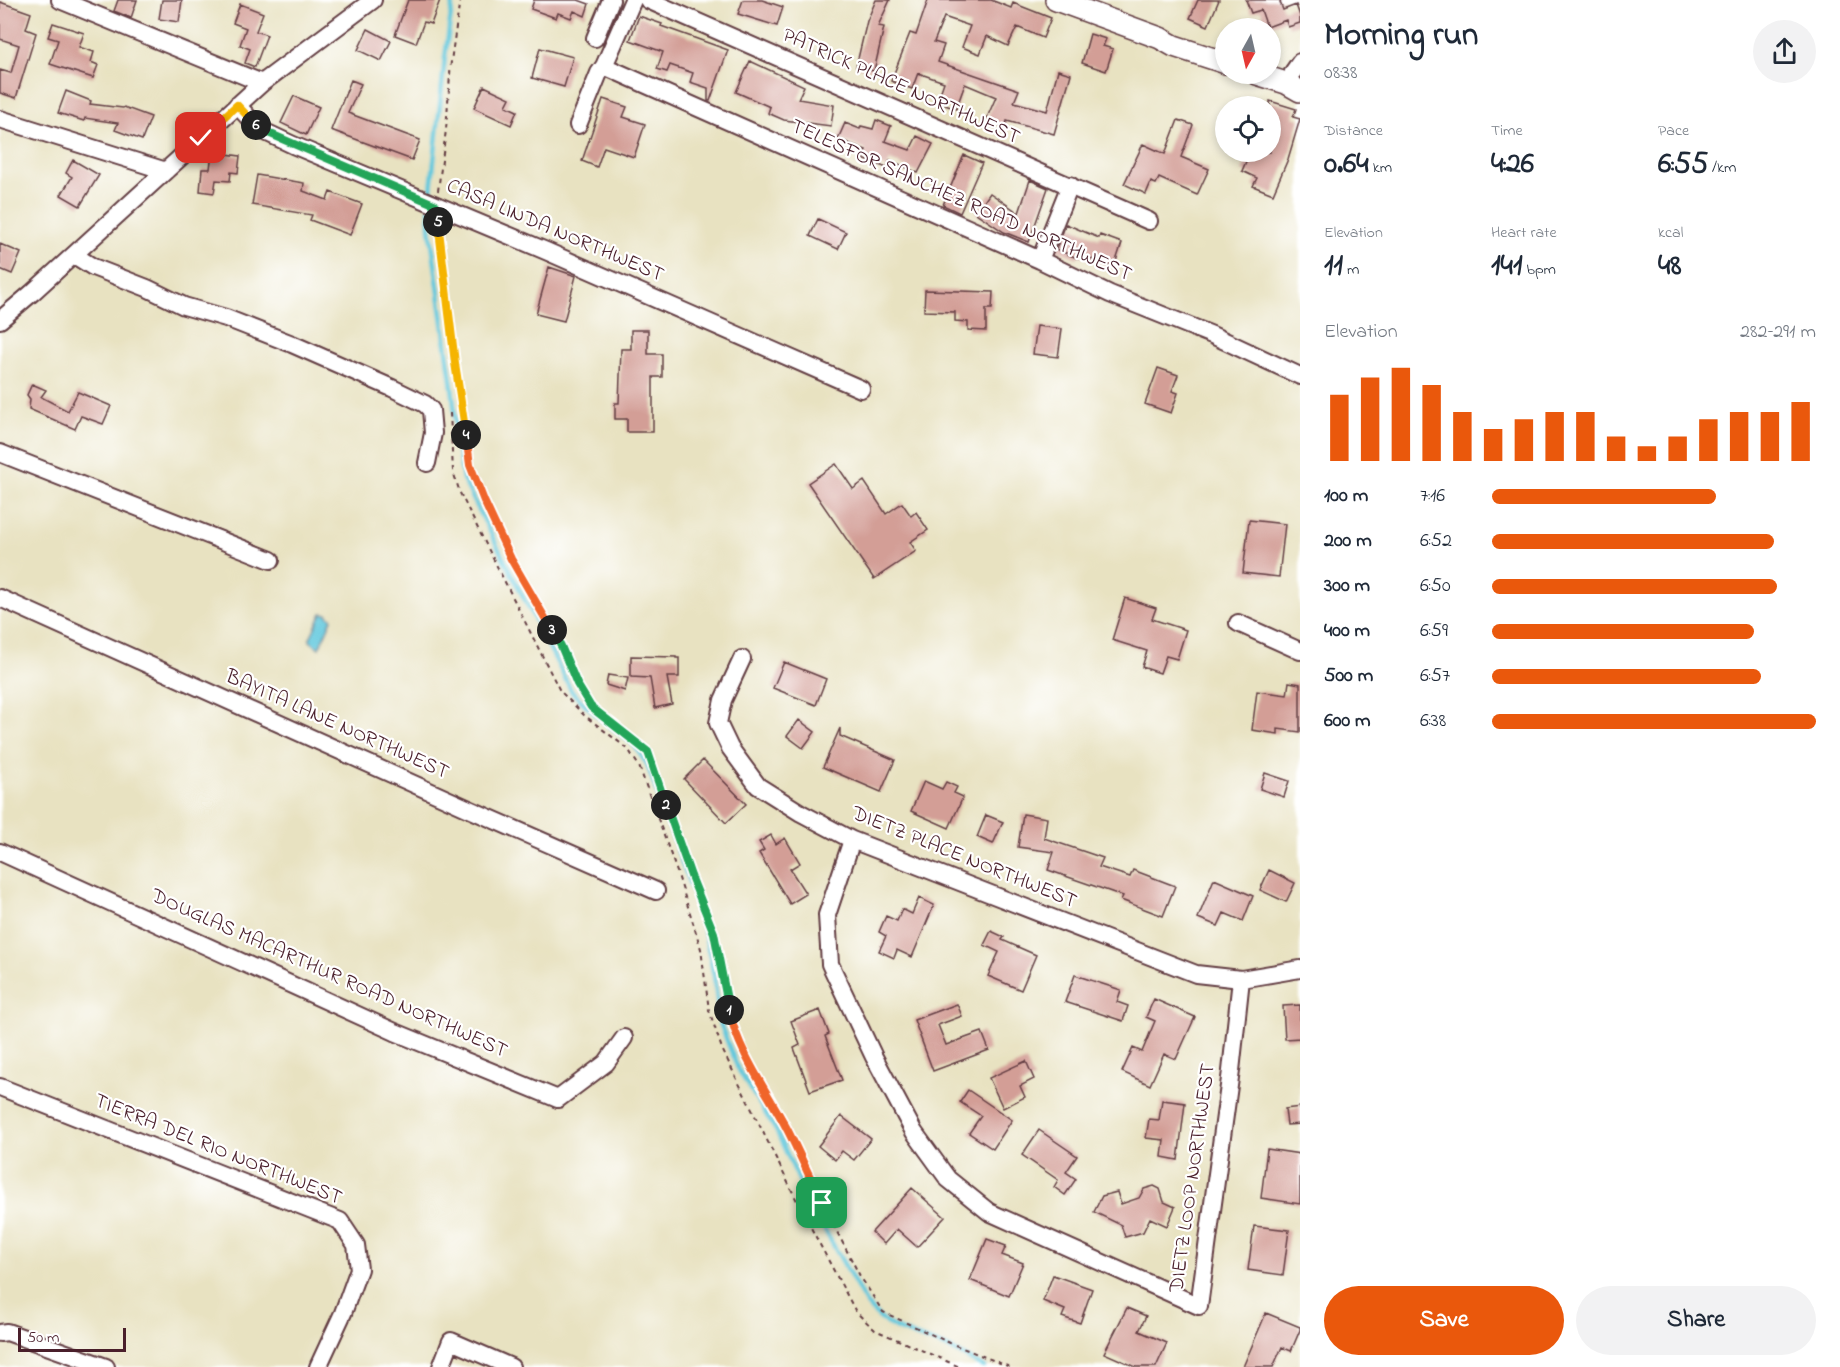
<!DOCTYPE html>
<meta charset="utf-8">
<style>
body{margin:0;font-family:"Indie Flower",sans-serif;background:#f2f2f3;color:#1f2937;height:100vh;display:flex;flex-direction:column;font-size:22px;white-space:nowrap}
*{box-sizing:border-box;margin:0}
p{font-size:20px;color:#747a83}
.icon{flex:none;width:33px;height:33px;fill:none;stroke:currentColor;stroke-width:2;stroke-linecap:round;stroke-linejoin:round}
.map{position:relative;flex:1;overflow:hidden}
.side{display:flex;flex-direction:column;background:#fff;width:540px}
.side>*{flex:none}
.needle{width:39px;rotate:188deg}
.controls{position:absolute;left:1215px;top:18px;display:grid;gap:12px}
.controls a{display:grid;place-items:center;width:66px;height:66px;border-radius:50%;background:#fff;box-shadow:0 3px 9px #0003;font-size:30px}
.scale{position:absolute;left:18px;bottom:15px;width:108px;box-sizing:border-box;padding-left:6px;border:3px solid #4a1f2b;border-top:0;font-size:16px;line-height:21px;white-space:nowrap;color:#4a1f2b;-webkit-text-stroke:4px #fff;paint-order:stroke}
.pin{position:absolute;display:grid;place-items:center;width:51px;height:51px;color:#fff;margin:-26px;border-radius:12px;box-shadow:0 3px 9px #0006}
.km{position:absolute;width:30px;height:30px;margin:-15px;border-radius:50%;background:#222;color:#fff;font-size:16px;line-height:30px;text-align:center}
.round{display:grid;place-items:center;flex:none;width:63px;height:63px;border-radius:32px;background:#f2f2f3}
.summary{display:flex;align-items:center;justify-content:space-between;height:102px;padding:0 24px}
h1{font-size:33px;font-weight:700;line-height:45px}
.figures{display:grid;grid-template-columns:repeat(3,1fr);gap:9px;height:102px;padding:6px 24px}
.figures div{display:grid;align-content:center}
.figures b{font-size:30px;font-weight:700}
.figures small{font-size:16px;font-weight:400}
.figures p{font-size:16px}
.chart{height:168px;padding:12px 24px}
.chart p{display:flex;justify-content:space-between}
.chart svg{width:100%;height:108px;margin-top:6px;stroke:#ea580c;stroke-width:6}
.cta{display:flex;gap:12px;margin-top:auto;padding:12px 24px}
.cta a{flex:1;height:69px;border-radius:36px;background:#ea580c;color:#fff;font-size:24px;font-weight:700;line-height:69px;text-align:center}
.cta a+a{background:#f2f2f3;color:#1f2937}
ul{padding:0 24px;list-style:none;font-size:20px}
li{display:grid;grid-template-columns:96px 72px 1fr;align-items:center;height:45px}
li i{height:15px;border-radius:8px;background:#ea580c}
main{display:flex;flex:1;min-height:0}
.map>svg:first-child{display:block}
.water{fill:#60c8dd;stroke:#557484;stroke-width:1.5}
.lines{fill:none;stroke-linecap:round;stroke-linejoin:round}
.stream{stroke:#60c8dd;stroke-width:4.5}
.building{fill:#d39e96}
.minor-casing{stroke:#623c42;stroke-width:20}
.major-casing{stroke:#623c42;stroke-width:24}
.path{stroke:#623c42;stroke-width:2;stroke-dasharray:4.5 4.5;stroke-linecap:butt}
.minor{stroke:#fff;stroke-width:16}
.major{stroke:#fff;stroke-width:21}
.split-1-casing{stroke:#fff;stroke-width:12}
.split-2-casing{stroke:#fff;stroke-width:12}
.split-3-casing{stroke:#fff;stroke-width:12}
.split-4-casing{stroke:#fff;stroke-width:12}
.split-5-casing{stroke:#fff;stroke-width:12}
.split-6-casing{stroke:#fff;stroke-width:12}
.split-7-casing{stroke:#fff;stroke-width:12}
.split-1{stroke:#f0652b;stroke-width:8}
.split-2{stroke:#22a559;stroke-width:8}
.split-3{stroke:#22a559;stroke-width:8}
.split-4{stroke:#f0652b;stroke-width:8}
.split-5{stroke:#f5b400;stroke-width:8}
.split-6{stroke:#22a559;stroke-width:8}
.split-7{stroke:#f5b400;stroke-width:8}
.labels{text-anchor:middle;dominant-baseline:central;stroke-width:4.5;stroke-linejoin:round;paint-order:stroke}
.street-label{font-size:21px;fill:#4a1f2b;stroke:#fff}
</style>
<main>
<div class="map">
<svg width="1300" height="1367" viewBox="0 0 1300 1367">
<rect width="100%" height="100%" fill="#fff"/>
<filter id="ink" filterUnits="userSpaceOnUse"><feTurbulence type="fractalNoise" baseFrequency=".0167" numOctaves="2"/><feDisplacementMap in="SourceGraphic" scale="12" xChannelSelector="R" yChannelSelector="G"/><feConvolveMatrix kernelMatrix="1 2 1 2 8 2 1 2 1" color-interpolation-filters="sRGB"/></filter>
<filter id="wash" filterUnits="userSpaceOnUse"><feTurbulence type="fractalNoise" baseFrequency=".008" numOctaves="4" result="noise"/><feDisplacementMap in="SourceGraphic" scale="24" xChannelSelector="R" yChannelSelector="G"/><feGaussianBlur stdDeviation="1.35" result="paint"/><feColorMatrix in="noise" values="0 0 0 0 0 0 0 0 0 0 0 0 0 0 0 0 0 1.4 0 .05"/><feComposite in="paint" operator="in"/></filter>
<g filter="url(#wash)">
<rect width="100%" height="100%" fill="#e8e2c1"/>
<path class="water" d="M322 613 327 614 332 619 319 648 310 641V638Z"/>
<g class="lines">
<path class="stream" d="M431 190 445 57 453 0
M429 210 430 228 453 395 459 456 463 479 572 692 603 721 632 743 647 764 701 916 714 976 720 1023 738 1069 777 1132 809 1202 867 1305C890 1334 919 1335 950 1349 962 1354 972 1362 984 1367"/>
</g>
<g id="blocks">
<path class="building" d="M118 0H137L131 18 114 11Z
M162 0H182L179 22 159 19Z
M408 0H440L431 24 424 22 416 43 395 35Z
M534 0H578L589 4 585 16 574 11 571 18 558 13 556 18 531 9Z
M743 0H762L783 7 777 26 738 14Z
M876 0H890L878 26 884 27 874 71 856 67 867 21Z
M928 0H991L1011 8 1013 3 1051 18 1043 38 1017 27 1008 46 987 36 980 54 962 47 970 26 944 17 934 42 944 45 938 62 1019 90 1014 102 1047 111 1058 70 1071 74 1054 134 1007 121 1005 127 986 120 996 97 965 84 956 109 937 102 944 82 918 73 912 89 891 81 910 33 916 35Z
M1198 0H1219L1208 26 1190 18Z
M1246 0H1283L1280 2 1283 10 1296 5 1300 16V23L1288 27 1286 20 1267 27 1261 10 1251 13Z
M0 2 31 13 26 29 36 33 16 98 0 93V70L11 73 19 45 0 39Z
M240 4 263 13 256 31 267 35 255 67 245 63 250 49 240 45 246 28 233 23Z
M639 16 662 24 661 26 728 50 710 101H708V88L690 82 693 73 670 65 667 72 657 69 663 52 630 40Z
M53 23 84 33 79 47 94 52 91 62 98 65 93 78 50 64 58 40 48 37Z
M368 29 391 41 381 61 358 50Z
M1090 34 1106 39 1103 46 1113 49 1106 71 1082 63Z
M540 48 573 57 564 87 532 78Z
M750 61 804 86 798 99 834 105 831 126 784 120 768 113 770 107 736 92Z
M351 80 361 84 348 113 420 140 412 160 331 130Z
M484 86 510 98 506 106 517 111 511 125 474 108Z
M66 91 91 101 90 104 123 108 124 107 151 117 142 140 115 130 118 123 85 118 84 121 58 113Z
M294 96 319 107 306 135 281 123Z
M603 99 627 107 623 117 645 124 634 157 604 147 597 167 582 161Z
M1270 101 1296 109 1293 117 1300 119 1288 159 1273 194 1253 186 1257 178 1242 171 1250 152H1270Z
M876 120 891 126 885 141 910 150 917 136 933 144 918 173 890 160 887 168 863 159 866 150 838 139 845 123 860 129 861 126 873 129Z
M1178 120 1193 125 1181 157 1209 169 1197 195 1159 178 1156 184 1151 182 1146 194 1124 184 1143 144 1165 154Z
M212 152 240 156 238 173 231 172 230 181 216 180 214 193 200 191 202 169H210Z
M964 155 982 163 960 213 943 205Z
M73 160 99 175 80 206 61 195 72 177 66 173Z
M257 175 304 183 303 191 327 200 330 192 362 204 350 235 310 220 312 215 252 205Z
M1030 180 1048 188 1029 242 1004 232 976 213 990 193 1019 213Z
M818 219 846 232 838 249 810 236Z
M1066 224 1099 238 1100 235 1122 243 1114 267 1079 255 1077 258 1056 249Z
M0 244 21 253 12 274 0 269Z
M549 267 576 276 564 321 536 314Z
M925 290 993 292 992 309H986V331L968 330V322L955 321V312L924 311Z
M1037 326 1062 329 1058 357 1033 354Z
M631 330H648V354H662V377H653V432H627V419H615V403H619L621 349H631Z
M1158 368 1178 375 1172 391 1178 393 1171 413 1145 404Z
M32 384 46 390 41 397 68 411 78 392 111 406 103 424 81 416 75 429 29 409 30 399 27 395Z
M836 464 853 489 864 481 886 514 902 503 911 516 916 512 928 530 910 542 916 551 874 579 808 483Z
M1249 520 1285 524 1279 577 1243 573Z
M1125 598 1156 608 1152 619 1186 630 1177 659 1166 656 1160 673 1142 667 1147 651 1112 640Z
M631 656 676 657V658H679V677H667L672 704 655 708 650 678 631 677Z
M784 662 826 679 816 705 773 688Z
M608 675 628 678 625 691 606 685Z
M1289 682 1300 684V732L1278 729V734L1252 730 1257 691 1287 695Z
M799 720 815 732 803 748 787 736Z
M840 728V736L895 760 881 792 823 767Z
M703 760 746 804 726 823 684 779Z
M1265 773 1289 781 1284 797 1260 789Z
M924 781 942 789 946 782 957 787 954 793 963 797 949 828 911 811Z
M1023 814 1047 818 1044 838 1103 858 1099 867 1130 877 1133 870 1175 886 1163 916 1121 900 1123 896 1048 870 1054 852 1018 847Z
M986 815 1003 822 993 844 977 837Z
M771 835 776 844 785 838 800 863 790 869 806 894 790 904 759 853 764 850 759 842Z
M1269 870 1295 883 1286 902 1260 890Z
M1214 879 1253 896 1243 921 1224 913 1218 926 1198 918Z
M919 898 934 905 912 957 897 950 894 958 879 951 886 936 879 932 886 916 897 921 902 909 912 914Z
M991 931 1004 937 1002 940 1036 955 1021 990 988 976 999 952 984 945Z
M1075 975 1121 990 1117 1002 1128 1006 1123 1021 1065 1002Z
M1154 999 1195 1017 1176 1059 1164 1054 1150 1085 1122 1072 1133 1048 1142 1052 1155 1021 1146 1017Z
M957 1004 962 1016 938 1025 946 1045 982 1032 989 1050 933 1071 914 1020Z
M1300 1005V1038L1285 1039 1283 1006Z
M820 1010 829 1034 825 1036 842 1080 810 1091 794 1048 800 1045 791 1021Z
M1026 1061 1034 1079 1020 1086 1025 1097 1003 1108 989 1078Z
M968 1090 1012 1120 993 1149 969 1133 981 1116 960 1102Z
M1162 1100 1185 1103 1178 1160 1162 1157 1164 1140 1146 1138 1149 1119 1159 1120Z
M1300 1107V1124L1287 1125 1285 1109Z
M841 1116 871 1139 854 1160 842 1151 835 1160 818 1146Z
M1039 1130 1077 1156 1066 1172 1076 1179 1065 1195 1054 1187 1058 1180 1022 1155Z
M1267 1149 1300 1154V1204L1261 1198Z
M1154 1186 1160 1189 1164 1202 1175 1207 1167 1226 1150 1218 1143 1232 1125 1237 1121 1225 1094 1212 1102 1196 1117 1192 1121 1204 1139 1198 1144 1189Z
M912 1188 945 1217 917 1247 897 1229 884 1244 872 1232Z
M1254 1226 1289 1230 1283 1275 1248 1270Z
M987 1239 1006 1246 1002 1255 1023 1263 1009 1296 970 1280Z
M1053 1275 1092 1289 1080 1323 1062 1317 1065 1310 1043 1301Z
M1127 1308 1146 1316 1139 1331 1167 1343 1156 1367H1136L1104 1353Z
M1266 1313 1300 1327V1330L1291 1351 1282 1347 1273 1367H1243Z"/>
</g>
</g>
<g filter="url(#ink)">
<use href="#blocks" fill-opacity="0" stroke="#623c42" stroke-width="1.5"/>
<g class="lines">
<g class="minor-casing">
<path id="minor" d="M60 0 262 83
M648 0 1149 221
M595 38 611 0
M604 66 1040 260 1110 294 1212 335 1300 376
M1293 72 1300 62
M237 105 259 129 293 145 546 251 861 389
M0 119 166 171
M578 125 599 73 604 66 633 0
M74 255 93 267 147 288 184 306 226 318 292 344 392 388 425 404 431 410 433 433 427 463
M1040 260 1070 185
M0 320 33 292 262 83 373 0
M0 453 271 560
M0 598 467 808 656 891
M1238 623 1300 651
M742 659 723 700 718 723 730 748 758 786 801 813 852 840 1196 974 1241 979 1300 969
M852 840 827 915 830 964 874 1057 914 1132 948 1179 989 1212 1199 1306 1231 1071 1241 979
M0 852 395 1032 558 1099 606 1063 624 1038
M0 1087 340 1221 356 1245 359 1269 343 1313 318 1367
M0 1333 7 1332 106 1367
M441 1367 451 1341 511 1367"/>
</g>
<g class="major-casing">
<path id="major" d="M1056 0 1160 38 1174 46 1226 63
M1257 74 1286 83 1300 91"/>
</g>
<path class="path" d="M438 191 446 130 451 61 460 0
M438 223 470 465 484 501 511 559 561 646 577 684 591 707 648 752 691 876 714 933 732 1024 749 1059 790 1134 822 1203 860 1276 883 1312 950 1343 1010 1367
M450 413 453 471 460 493 560 691 584 715 628 749 639 766 677 872 690 913 701 949 709 1010 722 1049 802 1211 856 1312 875 1330 960 1367"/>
<use href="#minor" class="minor"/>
<use href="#major" class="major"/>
</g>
</g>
<g class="lines" filter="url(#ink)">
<g class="split-1-casing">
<path id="split-1" d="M729 1010C738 1051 766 1090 786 1127 799 1152 810 1178 822 1203"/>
</g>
<g class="split-2-casing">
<path id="split-2" d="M666 805 691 876 714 933 729 1010"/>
</g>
<g class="split-3-casing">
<path id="split-3" d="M552 630 561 646 577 684 591 707 648 752 666 805"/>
</g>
<g class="split-4-casing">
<path id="split-4" d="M466 435 470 465 484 501 511 559 552 630"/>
</g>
<g class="split-5-casing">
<path id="split-5" d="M438 222 455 363 466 435"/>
</g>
<g class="split-6-casing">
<path id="split-6" d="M256 125 259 129 436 205 438 222"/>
</g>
<g class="split-7-casing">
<path id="split-7" d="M201 138 237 105 256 125"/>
</g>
<use href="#split-1" class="split-1"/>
<use href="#split-2" class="split-2"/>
<use href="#split-3" class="split-3"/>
<use href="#split-4" class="split-4"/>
<use href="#split-5" class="split-5"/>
<use href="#split-6" class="split-6"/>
<use href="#split-7" class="split-7"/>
</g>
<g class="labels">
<g class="street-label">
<text transform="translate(901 87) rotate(24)">PATRICK PLACE NORTHWEST</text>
<text transform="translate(961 201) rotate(24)">TELESFOR SANCHEZ ROAD NORTHWEST</text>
<text transform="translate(555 231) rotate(23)">CASA LINDA NORTHWEST</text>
<text transform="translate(337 725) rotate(24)">BAYITA LANE NORTHWEST</text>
<text transform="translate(964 858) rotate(22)">DIETZ PLACE NORTHWEST</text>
<text transform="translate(329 974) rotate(24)">DOUGLAS MACARTHUR ROAD NORTHWEST</text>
<text transform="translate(218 1150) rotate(22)">TIERRA DEL RIO NORTHWEST</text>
<text transform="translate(1193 1178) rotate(-82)">DIETZ LOOP NORTHWEST</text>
</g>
</g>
</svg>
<div class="controls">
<a><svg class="needle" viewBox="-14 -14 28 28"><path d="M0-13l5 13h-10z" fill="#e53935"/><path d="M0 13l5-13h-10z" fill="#747a83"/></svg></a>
<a><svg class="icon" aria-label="locate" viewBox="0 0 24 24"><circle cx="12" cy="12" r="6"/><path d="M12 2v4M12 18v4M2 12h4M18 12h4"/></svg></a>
</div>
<div class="scale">50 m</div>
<div class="pin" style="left:822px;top:1203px;background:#1e9e55"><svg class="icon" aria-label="arrive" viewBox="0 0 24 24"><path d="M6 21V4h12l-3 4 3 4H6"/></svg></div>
<div class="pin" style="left:201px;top:138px;background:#d93025"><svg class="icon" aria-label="check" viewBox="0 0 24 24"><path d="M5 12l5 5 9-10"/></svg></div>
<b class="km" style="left:729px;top:1010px">1</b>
<b class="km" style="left:666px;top:805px">2</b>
<b class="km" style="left:552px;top:630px">3</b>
<b class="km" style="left:466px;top:435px">4</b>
<b class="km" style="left:438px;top:222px">5</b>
<b class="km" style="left:256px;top:125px">6</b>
</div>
<section class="side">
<div class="summary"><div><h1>Morning run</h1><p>08:38</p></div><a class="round"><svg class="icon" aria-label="share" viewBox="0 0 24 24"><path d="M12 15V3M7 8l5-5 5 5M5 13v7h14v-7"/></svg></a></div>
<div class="figures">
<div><p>Distance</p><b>0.64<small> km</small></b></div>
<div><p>Time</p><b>4:26</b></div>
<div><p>Pace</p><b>6:55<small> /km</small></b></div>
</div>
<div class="figures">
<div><p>Elevation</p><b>11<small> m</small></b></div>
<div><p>Heart rate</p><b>141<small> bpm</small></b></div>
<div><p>kcal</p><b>48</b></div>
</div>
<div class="chart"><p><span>Elevation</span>282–291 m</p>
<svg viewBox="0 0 160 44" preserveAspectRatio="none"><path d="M5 44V17M15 44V10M25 44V6M35 44V13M45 44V24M55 44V31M65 44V27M75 44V24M85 44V24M95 44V34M105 44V38M115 44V34M125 44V27M135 44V24M145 44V24M155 44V20"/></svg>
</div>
<ul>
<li><b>100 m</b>7:16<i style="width:69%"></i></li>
<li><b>200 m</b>6:52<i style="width:87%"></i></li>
<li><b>300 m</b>6:50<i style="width:88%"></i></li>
<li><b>400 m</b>6:59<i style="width:81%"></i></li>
<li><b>500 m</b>6:57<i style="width:83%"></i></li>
<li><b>600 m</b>6:38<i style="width:100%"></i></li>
</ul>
<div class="cta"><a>Save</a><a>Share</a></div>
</section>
</main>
